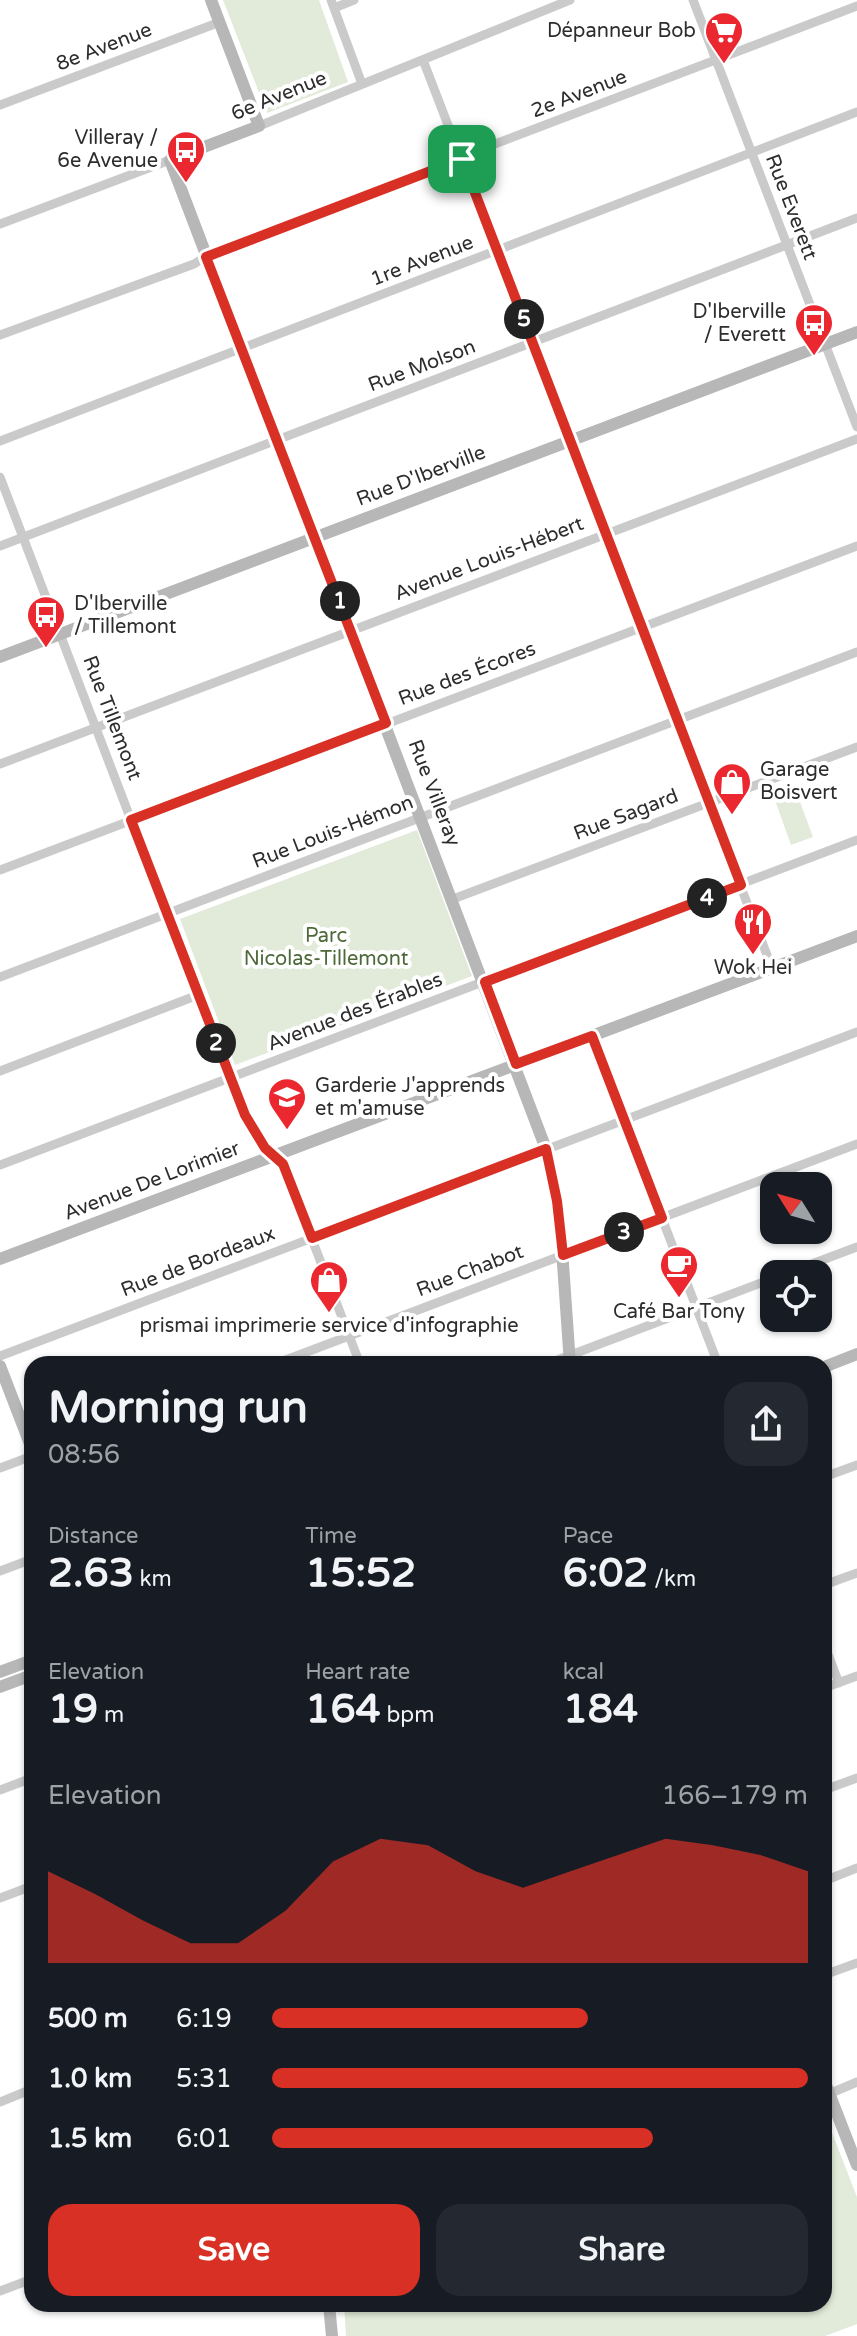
<!DOCTYPE html>
<meta charset="utf-8">
<style>
body{margin:0;font-family:"Varela Round",sans-serif;background:#242831;color:#f1f3f6;height:100vh;display:flex;flex-direction:column;font-size:30px;white-space:nowrap}
*{box-sizing:border-box;margin:0}
p{font-size:26px;color:#9ea1a6}
.icon{flex:none;width:44px;height:44px;fill:none;stroke:currentColor;stroke-width:2;stroke-linecap:round;stroke-linejoin:round}
.map{position:relative;flex:1;overflow:hidden}
.drawer{position:absolute;left:24px;top:1356px;width:808px;height:956px;display:flex;flex-direction:column;background:#171b24;border-radius:24px;box-shadow:0 2px 6px #0004}
.drawer>*{flex:none}
.needle{width:52px;rotate:307deg}
.buttons{position:absolute;left:760px;top:1172px;display:grid;gap:16px}
.buttons a{display:grid;place-items:center;width:72px;height:72px;border-radius:16px;background:#171b24;box-shadow:0 2px 6px #0004;font-size:40px}
.pin{position:absolute;display:grid;place-items:center;width:68px;height:68px;color:#fff;margin:-34px;border-radius:16px;box-shadow:0 4px 12px #0006}
.km{position:absolute;width:40px;height:40px;margin:-20px;border-radius:50%;background:#222;color:#fff;font-size:22px;line-height:40px;text-align:center}
.round{display:grid;place-items:center;flex:none;width:84px;height:84px;border-radius:24px;background:#242831}
.overview{display:flex;align-items:center;justify-content:space-between;height:136px;padding:0 24px}
h1{font-size:44px;font-weight:700;line-height:60px}
.figures{display:grid;grid-template-columns:repeat(3,1fr);gap:12px;height:136px;padding:8px 24px}
.figures div{display:grid;align-content:center}
.figures b{font-size:40px;font-weight:700}
.figures small{font-size:22px;font-weight:400}
.figures p{font-size:22px}
.chart{height:224px;padding:16px 24px}
.chart p{display:flex;justify-content:space-between}
.chart svg{width:100%;height:144px;margin-top:8px;fill:#d93025;opacity:.7}
.cta{display:flex;gap:16px;margin-top:auto;padding:16px 24px}
.cta a{flex:1;height:92px;border-radius:24px;background:#d93025;color:#fff;font-size:32px;font-weight:700;line-height:92px;text-align:center}
.cta a+a{background:#242831;color:#f1f3f6}
ul{padding:0 24px;list-style:none;font-size:26px}
li{display:grid;grid-template-columns:128px 96px 1fr;align-items:center;height:60px}
li i{height:20px;border-radius:10px;background:#d93025}
.map>svg:first-child{display:block}
.green{fill:#e2ebd9}
.lines{fill:none;stroke-linecap:round;stroke-linejoin:round}
.street{stroke:#cacaca;stroke-width:9}
.secondary{stroke:#b7b7b7;stroke-width:12}
.route-casing{stroke:#fff;stroke-width:16}
.route{stroke:#d93025;stroke-width:10}
.labels{text-anchor:middle;dominant-baseline:central;stroke-width:8;stroke-linejoin:round;paint-order:stroke}
.poi-label{font-size:20px;fill:#2d2d2d;stroke:#fff;text-anchor:end}
.street-label{font-size:20px;fill:#2d2d2d;stroke:#fff}
.park-label{font-size:20px;fill:#4e6939;stroke:#fff}
</style>
<div class="map">
<svg width="857" height="2336" viewBox="0 0 857 2336">
<rect width="100%" height="100%" fill="#fff"/>
<path class="green" d="M223 0H319L348 82 267 113Z
M796 791 813 837 791 845 775 800Z
M417 830 472 976 235 1065 180 919Z
M824 2112 857 2197V2324L825 2336H346L344 2304H824Z"/>
<g class="lines">
<path class="street" d="M331 0 362 84
M693 0 857 427
M334 8 354 0
M423 60 772 968
M0 105 220 22
M259 126 570 0
M0 224 170 160
M0 335 194 264 217 250 857 6
M0 441 857 112
M0 477 233 1087 256 1135 283 1164 360 1364
M0 546 857 218
M0 764 857 439
M0 870 857 546
M453 899 857 747
M0 977 857 652
M592 1036 718 1364
M0 1071 198 995
M0 1165 857 840
M785 1274 857 1247
M0 1356 857 1032
M275 1364 857 1144
M547 1364 774 1278
M0 1468 32 1456
M824 1477 857 1465
M0 1571 32 1559
M824 1585 857 1573
M824 1644 839 1683
M824 1688 857 1676
M0 1790 32 1778
M824 1790 857 1778
M824 1881 857 1868
M0 1898 32 1886
M824 1975 857 1963
M824 2096 857 2082
M0 2102 32 2089
M0 2291 32 2279"/>
<path class="secondary" d="M211 0 259 126 170 160 546 1149 560 1221 570 1364
M0 657 857 332
M0 1259 857 936
M0 1366 32 1449
M824 1367 857 1354
M0 1672 32 1660
M0 1687 32 1675
M824 2080 857 2165
M329 2304 332 2336"/>
</g>
<g class="lines">
<g class="route-casing">
<path id="route" d="M462 159 741 885 485 982 516 1064 592 1036 662 1218 563 1255 557 1201 546 1149 312 1238 283 1164 265 1148 245 1115 131 820 386 723 206 257Z"/>
</g>
<use href="#route" class="route"/>
</g>
<defs>
<g id="supermarket-pin" transform="scale(2)"><path d="M0 17L-7.5 6A9.5 9.5 0 1 1 7.5 6Z" fill="#eb282f" stroke="#fff"/><path d="M-6-5.5h2.5l.6 2H6L4.5 2H-2.5L-4.4-4H-6ZM-1.5 3.2a1.3 1.3 0 1 0 .1 0ZM3 3.2a1.3 1.3 0 1 0 .1 0Z" fill="#fff"/></g>
<g id="bus-pin" transform="scale(2)"><path d="M0 17L-7.5 6A9.5 9.5 0 1 1 7.5 6Z" fill="#eb282f" stroke="#fff"/><path d="M-5-6H5V4H4V6H2V4H-2V6H-4V4H-5ZM-3.5-4V0h7V-4ZM-3.5 1.2v1.5H-2V1.2ZM2 1.2v1.5H3.5V1.2Z" fill="#fff"/></g>
<g id="shop-pin" transform="scale(2)"><path d="M0 17L-7.5 6A9.5 9.5 0 1 1 7.5 6Z" fill="#eb282f" stroke="#fff"/><path d="M-5-2.5h2.3a2.7 3.5 0 0 1 5.4 0H5L5.5 6h-11ZM-1.5-2.5h3a1.5 2.3 0 0 0-3 0Z" fill="#fff"/></g>
<g id="restaurant-pin" transform="scale(2)"><path d="M0 17L-7.5 6A9.5 9.5 0 1 1 7.5 6Z" fill="#eb282f" stroke="#fff"/><path d="M-5-6h1v4h1v-4h1v4h1v-4h1v5L-1.5 .5V6h-2V.5L-5-1ZM5-6V6H3V1.5H1.5Q1.5-4 5-6Z" fill="#fff"/></g>
<g id="school-pin" transform="scale(2)"><path d="M0 17L-7.5 6A9.5 9.5 0 1 1 7.5 6Z" fill="#eb282f" stroke="#fff"/><path d="M0-5L7-2L0 1L-7-2ZM-4 1L0 2.5L4 1V4Q0 6-4 4Z" fill="#fff"/></g>
<g id="cafe-pin" transform="scale(2)"><path d="M0 17L-7.5 6A9.5 9.5 0 1 1 7.5 6Z" fill="#eb282f" stroke="#fff"/><path d="M-5.5-4.5H6V0H3Q3 3.5 0 3.5H-2.5Q-5.5 3.5-5.5 0ZM3-3.2v2h1.7v-2ZM-6 4.5H4V6H-6Z" fill="#fff"/></g>
</defs>
<g fill-rule="evenodd">
<use href="#supermarket-pin" x="724" y="31"/>
<use href="#bus-pin" x="186" y="150"/>
<use href="#bus-pin" x="814" y="323"/>
<use href="#bus-pin" x="46" y="615"/>
<use href="#shop-pin" x="732" y="782"/>
<use href="#restaurant-pin" x="753" y="922"/>
<use href="#school-pin" x="287" y="1097"/>
<use href="#cafe-pin" x="679" y="1265"/>
<use href="#shop-pin" x="329" y="1280"/>
</g>
<g class="labels">
<g class="poi-label">
<text x="696" y="31">Dépanneur Bob</text>
<text x="158" y="138">Villeray /<tspan x="158" dy="23">6e Avenue</tspan></text>
<text x="786" y="312">D'Iberville<tspan x="786" dy="23">/ Everett</tspan></text>
<text x="74" y="604" text-anchor="start">D'Iberville<tspan x="74" dy="23">/ Tillemont</tspan></text>
<text x="760" y="770" text-anchor="start">Garage<tspan x="760" dy="23">Boisvert</tspan></text>
<text x="753" y="968" text-anchor="middle">Wok Hei</text>
<text x="315" y="1086" text-anchor="start">Garderie J'apprends<tspan x="315" dy="23">et m'amuse</tspan></text>
<text x="679" y="1312" text-anchor="middle">Café Bar Tony</text>
<text x="329" y="1326" text-anchor="middle">prismai imprimerie service d'infographie</text>
</g>
<g class="street-label">
<text transform="translate(104 47) rotate(-21)">8e Avenue</text>
<text transform="translate(579 94) rotate(-21)">2e Avenue</text>
<text transform="translate(279 96) rotate(-22)">6e Avenue</text>
<text transform="translate(791 207) rotate(69)">Rue Everett</text>
<text transform="translate(422 261) rotate(-21)">1re Avenue</text>
<text transform="translate(422 366) rotate(-21)">Rue Molson</text>
<text transform="translate(421 476) rotate(-21)">Rue D'Iberville</text>
<text transform="translate(489 559) rotate(-21)">Avenue Louis-Hébert</text>
<text transform="translate(467 674) rotate(-21)">Rue des Écores</text>
<text transform="translate(112 718) rotate(69)">Rue Tillemont</text>
<text transform="translate(434 793) rotate(69)">Rue Villeray</text>
<text transform="translate(626 815) rotate(-21)">Rue Sagard</text>
<text transform="translate(333 832) rotate(-21)">Rue Louis-Hémon</text>
<text transform="translate(355 1012) rotate(-21)">Avenue des Érables</text>
<text transform="translate(152 1181) rotate(-21)">Avenue De Lorimier</text>
<text transform="translate(198 1262) rotate(-21)">Rue de Bordeaux</text>
<text transform="translate(470 1271) rotate(-21)">Rue Chabot</text>
</g>
<g class="park-label">
<text x="326" y="936">Parc<tspan x="326" dy="23">Nicolas-Tillemont</tspan></text>
</g>
</g>
</svg>
<div class="buttons">
<a><svg class="needle" viewBox="-14 -14 28 28"><path d="M0-13l5 13h-10z" fill="#e53935"/><path d="M0 13l5-13h-10z" fill="#9ea1a6"/></svg></a>
<a><svg class="icon" aria-label="locate" viewBox="0 0 24 24"><circle cx="12" cy="12" r="6"/><path d="M12 2v4M12 18v4M2 12h4M18 12h4"/></svg></a>
</div>
<div class="pin" style="left:462px;top:159px;background:#1e9e55"><svg class="icon" aria-label="arrive" viewBox="0 0 24 24"><path d="M6 21V4h12l-3 4 3 4H6"/></svg></div>
<b class="km" style="left:340px;top:601px">1</b>
<b class="km" style="left:216px;top:1043px">2</b>
<b class="km" style="left:624px;top:1232px">3</b>
<b class="km" style="left:707px;top:898px">4</b>
<b class="km" style="left:524px;top:319px">5</b>
<section class="drawer">
<div class="overview"><div><h1>Morning run</h1><p>08:56</p></div><a class="round"><svg class="icon" aria-label="share" viewBox="0 0 24 24"><path d="M12 15V3M7 8l5-5 5 5M5 13v7h14v-7"/></svg></a></div>
<div class="figures">
<div><p>Distance</p><b>2.63<small> km</small></b></div>
<div><p>Time</p><b>15:52</b></div>
<div><p>Pace</p><b>6:02<small> /km</small></b></div>
</div>
<div class="figures">
<div><p>Elevation</p><b>19<small> m</small></b></div>
<div><p>Heart rate</p><b>164<small> bpm</small></b></div>
<div><p>kcal</p><b>184</b></div>
</div>
<div class="chart"><p><span>Elevation</span>166–179 m</p>
<svg viewBox="0 0 160 44" preserveAspectRatio="none"><path d="M0 44V16L10 23L20 31L30 38L40 38L50 28L60 13L70 6L80 8L90 16L100 21L110 16L120 11L130 6L140 8L150 11L160 16V44z"/></svg>
</div>
<ul>
<li><b>500 m</b>6:19<i style="width:59%"></i></li>
<li><b>1.0 km</b>5:31<i style="width:100%"></i></li>
<li><b>1.5 km</b>6:01<i style="width:71%"></i></li>
</ul>
<div class="cta"><a>Save</a><a>Share</a></div>
</section>
</div>
